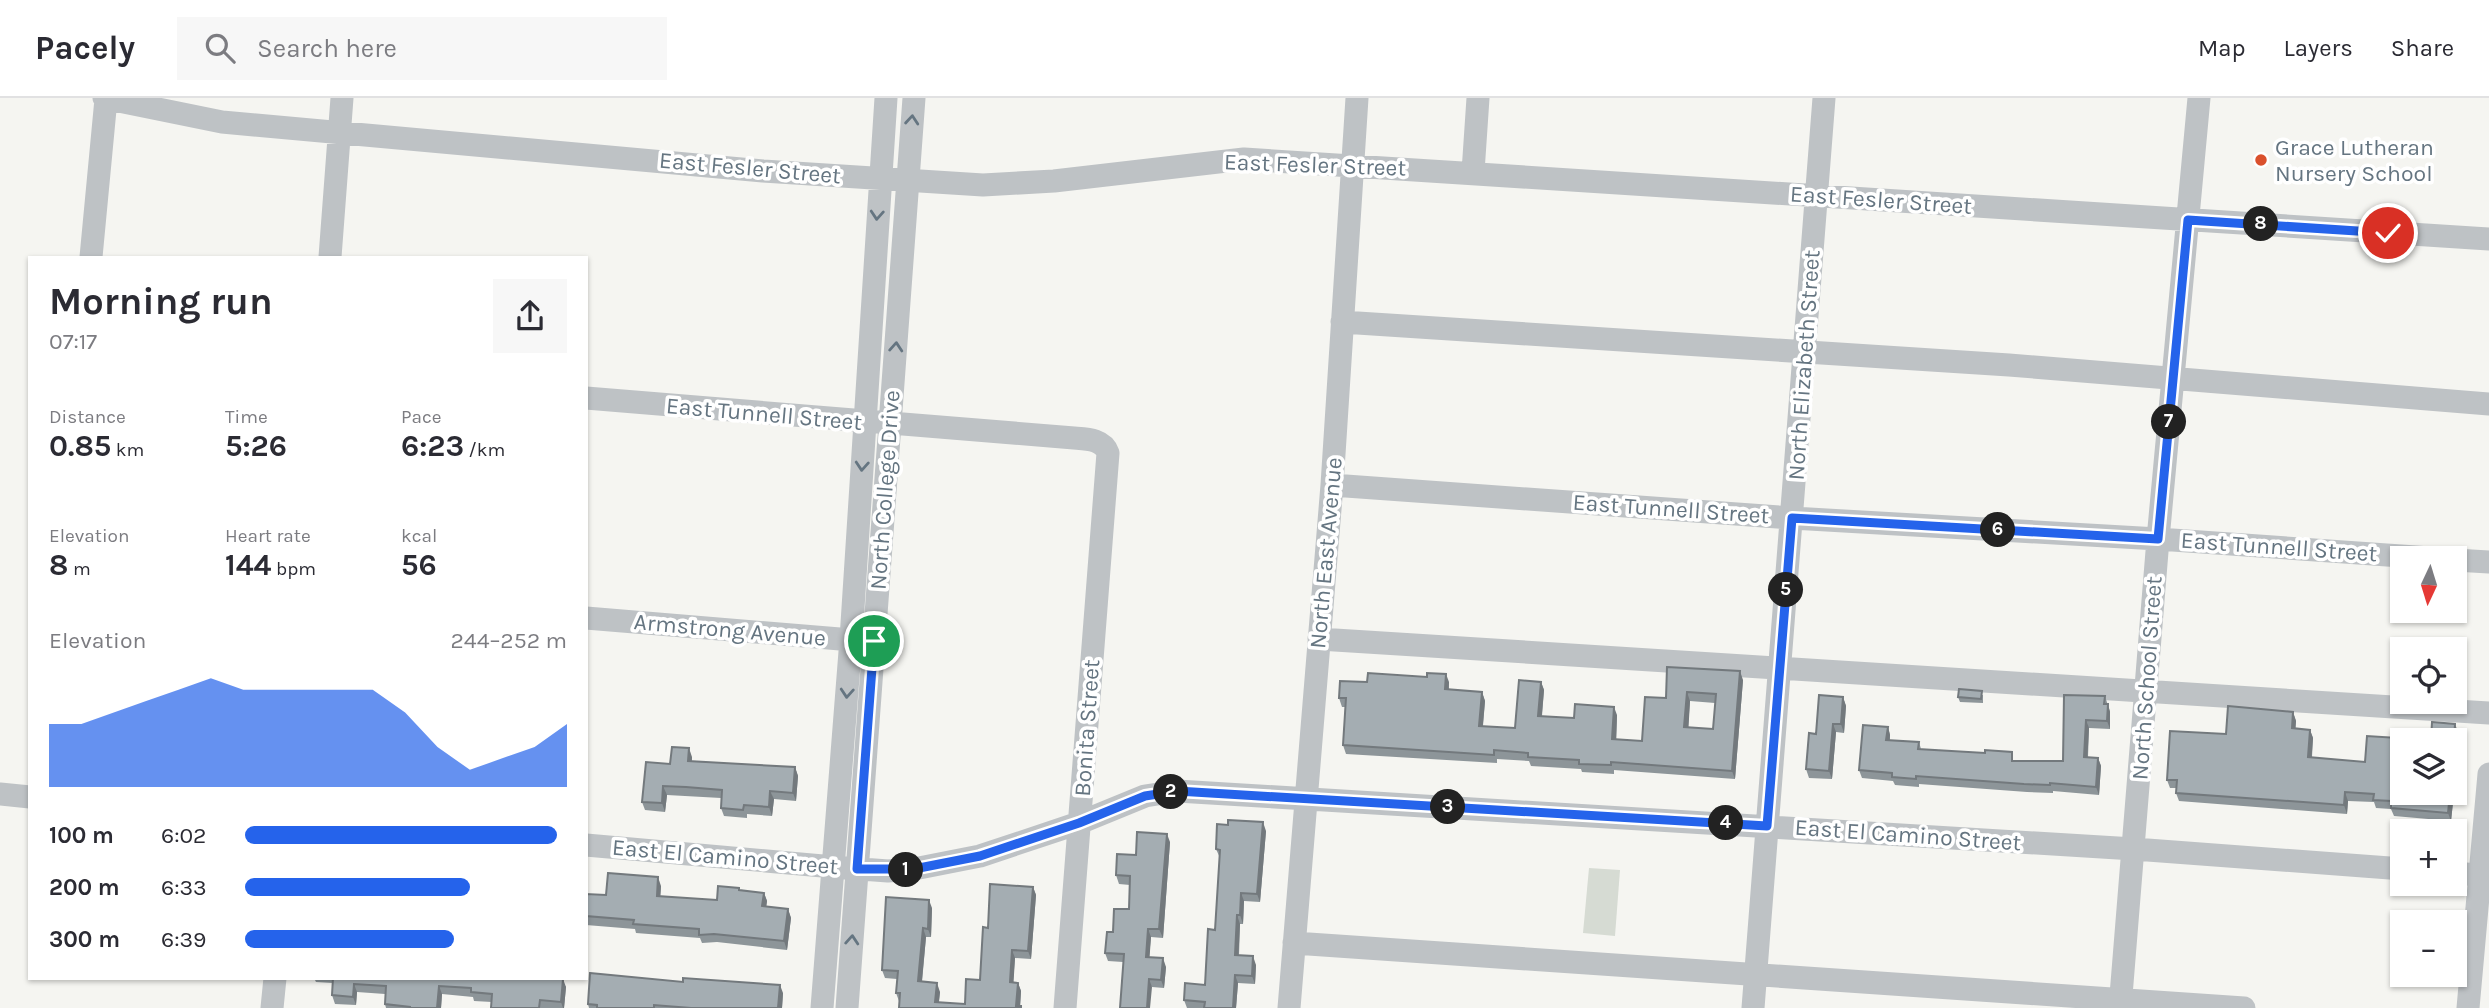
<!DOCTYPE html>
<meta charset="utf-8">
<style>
body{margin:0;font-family:Karla,sans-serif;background:#f7f7f7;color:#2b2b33;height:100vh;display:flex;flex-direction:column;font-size:26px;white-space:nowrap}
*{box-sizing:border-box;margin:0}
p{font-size:23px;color:#7c7c81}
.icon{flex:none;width:38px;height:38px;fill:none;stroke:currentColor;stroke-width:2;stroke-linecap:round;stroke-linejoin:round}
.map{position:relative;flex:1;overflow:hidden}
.panel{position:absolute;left:28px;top:158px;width:560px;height:724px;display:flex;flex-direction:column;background:#fff;border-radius:0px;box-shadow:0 2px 5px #0004}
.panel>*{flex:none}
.needle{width:46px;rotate:184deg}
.buttons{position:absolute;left:2390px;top:448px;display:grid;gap:14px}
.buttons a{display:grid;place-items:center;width:77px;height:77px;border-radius:0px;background:#fff;box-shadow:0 2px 5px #0004;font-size:35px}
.pin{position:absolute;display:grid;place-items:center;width:60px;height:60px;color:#fff;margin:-30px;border:4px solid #fff;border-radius:50%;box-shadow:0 2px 7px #0007}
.km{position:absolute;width:35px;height:35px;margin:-18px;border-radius:50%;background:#222;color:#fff;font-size:19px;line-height:35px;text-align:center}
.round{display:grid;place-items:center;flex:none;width:74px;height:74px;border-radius:0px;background:#f7f7f7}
.head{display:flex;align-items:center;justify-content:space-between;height:119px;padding:0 21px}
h1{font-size:38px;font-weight:700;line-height:52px}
.metrics{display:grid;grid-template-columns:repeat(3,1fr);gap:10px;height:119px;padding:7px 21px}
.metrics div{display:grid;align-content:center}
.metrics b{font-size:30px;font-weight:700}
.metrics small{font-size:19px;font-weight:400}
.metrics p{font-size:19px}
.chart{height:196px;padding:14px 21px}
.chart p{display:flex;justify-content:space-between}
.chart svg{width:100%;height:126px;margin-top:7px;fill:#2563eb;opacity:.7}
ul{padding:0 21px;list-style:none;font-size:23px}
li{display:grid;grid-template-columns:112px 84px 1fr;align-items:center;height:52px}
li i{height:18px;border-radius:9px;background:#2563eb}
header{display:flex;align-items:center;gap:42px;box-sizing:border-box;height:98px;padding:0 35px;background:#fff;border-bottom:2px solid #e1e1e2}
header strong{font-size:33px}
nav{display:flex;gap:38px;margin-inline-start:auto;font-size:24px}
.search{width:490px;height:63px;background:#f7f7f7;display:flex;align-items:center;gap:18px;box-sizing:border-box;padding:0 24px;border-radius:0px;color:#7c7c81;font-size:26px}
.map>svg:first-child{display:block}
.grass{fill:#d6dbd3}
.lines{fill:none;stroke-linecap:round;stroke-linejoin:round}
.minor{stroke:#bec2c5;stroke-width:23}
.wall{fill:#8d9599;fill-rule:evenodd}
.shaded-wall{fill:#73797d}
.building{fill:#a4adb2;stroke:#73797d;stroke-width:2;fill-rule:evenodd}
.oneway{stroke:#657581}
.route-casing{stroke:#fff;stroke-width:14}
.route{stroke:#2563eb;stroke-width:9}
.poi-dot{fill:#da502c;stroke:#fff;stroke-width:2.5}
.labels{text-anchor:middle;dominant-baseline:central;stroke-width:7;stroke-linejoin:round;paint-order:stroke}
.poi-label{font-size:23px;fill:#657581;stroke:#fff;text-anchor:start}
.street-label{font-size:23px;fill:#657581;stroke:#fff}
</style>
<header>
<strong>Pacely</strong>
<div class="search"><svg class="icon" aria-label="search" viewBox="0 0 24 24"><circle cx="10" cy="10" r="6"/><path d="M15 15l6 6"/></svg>Search here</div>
<nav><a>Map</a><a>Layers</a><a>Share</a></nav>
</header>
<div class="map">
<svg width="2489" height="910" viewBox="0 0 2489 910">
<rect width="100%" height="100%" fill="#f5f5f1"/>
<path class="grass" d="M1589 770 1620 772 1615 838 1583 835Z"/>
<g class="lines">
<path class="minor" d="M104 0 222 24 763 73 983 87 1054 83 1244 61 2489 141
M1473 74 1478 0
M91 159 106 1
M330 159 342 0
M1342 224 2009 267 2489 306
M586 300 1074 340C1087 341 1103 341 1108 355L1065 910
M1332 387 1792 420 2158 441 2430 460
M2455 462 2489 464
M586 520 864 543
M1319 541 2489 615
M0 696 30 699
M586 747 834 769 888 773 914 771 980 758 1079 725 1145 698 1177 693 2134 751 2403 771
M2455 775 2489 778
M1294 845 2244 910
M272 910 275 880
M822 910 851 541 886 0
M847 910 914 0
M1289 910 1332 387 1357 0
M1753 910 1824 0
M2120 910 2158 441 2199 0
M2468 910 2489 676"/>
</g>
<path class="wall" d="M1667 569 1743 582 1735 681 1614 672V676L1582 674 1581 671 1531 668 1529 663 1497 661V665L1346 656 1343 647 1345 609H1342L1339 600 1367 584H1449V591L1482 594 1485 603 1483 628 1515 630 1541 584 1544 592 1542 618 1574 620 1617 617 1616 641 1642 643 1666 600ZM1690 603 1715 605 1713 631 1688 629Z
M1983 597V605L1960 604 1958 599Z
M2064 597 2105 598 2110 614V631L2089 630 2088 659 2098 660 2101 668 2099 697 2053 693V695L2027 694 1919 686V689L1895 687 1893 683 1862 680 1859 672 1888 629 1890 637V642L1919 644 1921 651 2015 663H2063Z
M1843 599 1846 608 1844 635 1836 634 1832 681 1809 680 1806 671 1816 636Z
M2293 614 2296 623 2295 631 2310 632 2313 640 2312 659 2403 695H2454L2451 723 2394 718 2391 711 2376 710 2374 704 2348 703 2347 716 2179 703 2176 695V690H2170L2167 682 2226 636Z
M692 659V663L795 669 798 678 796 703 774 701 772 718 747 716V720L724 718 721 710V700L667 697 665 714 645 712 642 704 670 666Z
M1266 733 1260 804 1244 803 1243 826H1240L1239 858 1256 867 1255 886 1238 885 1236 910H1187L1184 902 1205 887 1215 832 1220 760 1216 751Z
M1170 744 1163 840 1151 839 1149 859 1166 869 1164 890 1152 889 1123 864 1108 863 1105 855 1113 834 1129 811 1130 787 1119 786 1116 777 1136 757Z
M661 788 660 798 717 802 739 790 740 792 764 795 767 803 766 809 788 811 791 820 787 852 717 844 702 845 700 840 636 835 635 831 586 827V796L606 797Z
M1033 789 1036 797 1031 861 1015 860 1013 884 1018 885 1021 893 1020 908H1021L1022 910H899V903L896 895 897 881 885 880 882 872 932 810 931 839H926L922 884 940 894 939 904 965 906 980 882 988 830Z
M314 880H559L566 889 564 910H491L492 904 474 903 473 899 442 896 441 910H386L385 906V896L357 894 356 907 335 906 332 897 333 885 316 884Z
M783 895 782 910H589L588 906Z"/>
<path class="shaded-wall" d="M1740 573 1743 582 1735 681 1732 673Z
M1446 576 1449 584 1448 599 1445 591Z
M1541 584 1544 592 1541 626 1538 618Z
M1482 594 1485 603 1482 636 1479 628Z
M1687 594 1690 603 1688 638 1684 629Z
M1843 599 1846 608 1844 635 1841 626Z
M2108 606 2110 614V631L2107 623Z
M1614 609 1617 617 1616 649 1612 641Z
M2293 614 2296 623 2295 639 2292 630Z
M2086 622 2089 630 2087 667 2084 659Z
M1833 626 1836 634 1832 681 1829 673Z
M2455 626 2458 634 2455 674V642H2454Z
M1888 629 1890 637 1889 650 1886 642Z
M2310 632 2313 640 2311 667 2308 659Z
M689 650 692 659 691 672 688 663Z
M2098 660 2101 668 2099 697 2096 689Z
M795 669 798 678 796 703 793 695Z
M663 688 667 697 665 714 662 705Z
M770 693 774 701 772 718 769 709Z
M2345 694 2348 703 2347 716 2344 707Z
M2450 695H2454L2451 723 2448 715Z
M1263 724 1266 733 1260 804 1257 796Z
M1167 736 1170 744 1163 840 1159 831Z
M658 779 661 788 660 806 657 798Z
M1033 789 1036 797 1031 861 1028 853Z
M764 795 767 803 765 817 762 808Z
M1241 795 1244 803 1243 826 1240 817Z
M929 802 932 810 931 839 928 831Z
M788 811 791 820 787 852 784 843Z
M1237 817 1240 826 1238 866 1235 857Z
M923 830 926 839 921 892 918 883Z
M1148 831 1151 839 1149 867 1146 859Z
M1012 852 1015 860 1013 893 1010 884Z
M1253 858 1256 867 1255 886 1252 878Z
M1163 860 1166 869 1164 890 1161 882Z
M1235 877 1238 885 1236 910H1233Z
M563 881 566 889 564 910H563L561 904Z
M1149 881 1152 889 1150 910H1147Z
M937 885 940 894 938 910 935 904Z
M1018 885 1021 893 1020 910 1016 908Z
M354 886 357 894 356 907 353 899Z
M780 887 783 895 782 910H778Z
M439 888 442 896 441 910H437Z"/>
<path class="building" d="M1667 569 1740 573 1732 673 1611 664V667L1579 666V662L1528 659V655L1494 652V657L1343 647 1346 600H1339L1340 583 1367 584 1368 575 1427 579V575L1446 576 1445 591 1482 594 1479 628 1515 630 1519 582 1541 584 1538 618 1574 620 1575 606 1614 609 1612 641 1642 643 1645 599 1666 600ZM1687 594 1716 596 1713 631 1684 629Z
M1959 591 1982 593 1981 601 1958 599Z
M1819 597 1843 599 1841 626H1833L1829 673 1806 671 1809 635 1816 636Z
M2064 597 2105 598 2104 606H2108L2107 623 2086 622 2084 659 2098 660 2096 689 2050 685V687L2024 686 1916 678V681L1892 679V675L1859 672 1863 627 1888 629 1886 642 1919 644 1918 651 1985 655V652L2012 654V663H2063Z
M2228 608 2293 614 2292 630 2310 632 2308 659 2365 664 2367 638 2430 642H2403V695H2450L2448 715 2391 710V703L2373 702 2374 696 2345 694 2344 707 2176 695 2177 682H2167L2170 633 2226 636Z
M2432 624 2455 626 2454 642H2431Z
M672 649 689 650 688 663 795 669 793 695 770 693 769 709 744 707 743 712 721 710 722 692 686 689 663 688 662 705 642 704 646 664 670 666Z
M1228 722 1263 724 1257 796 1241 795 1240 817H1237L1235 857 1253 858 1252 878 1235 877 1233 910H1204L1205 904 1184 902 1185 885 1205 887 1208 831 1215 832 1220 752 1216 751 1217 726 1228 727Z
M1137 734 1167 736 1159 831H1148L1146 859 1163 860 1161 882 1149 881 1147 910H1120L1124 856 1105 855 1107 834H1113L1114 811H1129L1130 778 1116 777 1117 756 1136 757Z
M608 775 658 779 657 798 717 802 718 788 739 790V792L764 795 762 808 788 811 784 843 714 836 699 837V831L633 826 634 822 586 818V796L606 797Z
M990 786 1033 789 1028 853 1012 852 1010 884 1018 885 1016 908H1021V910H899L900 895H896L898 873 882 872 886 799 929 802 928 831 923 830 918 883 937 885 935 904 965 906 966 881 980 882 983 829 988 830Z
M590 875 683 884V880L780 887 778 910H691L654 907V910H597V907L588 906Z
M333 880H559L563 881 561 904 540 902 539 910H491L492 896 471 894V890L439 888 437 910H410V909L385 906 386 888 354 886 353 899 332 897Z"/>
<defs><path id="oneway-chevron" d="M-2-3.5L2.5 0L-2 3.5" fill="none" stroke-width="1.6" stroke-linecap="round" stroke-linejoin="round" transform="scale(1.75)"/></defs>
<g class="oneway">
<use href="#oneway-chevron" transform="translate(912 22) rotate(-85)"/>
<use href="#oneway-chevron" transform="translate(877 117) rotate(94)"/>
<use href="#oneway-chevron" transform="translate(896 249) rotate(-86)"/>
<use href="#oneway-chevron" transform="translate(862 368) rotate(94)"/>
<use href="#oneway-chevron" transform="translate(847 595) rotate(94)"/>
<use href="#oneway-chevron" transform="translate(852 842) rotate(-86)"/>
</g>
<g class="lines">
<g class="route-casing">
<path id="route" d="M874 543 857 771H914L980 758 1079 725 1145 698 1177 693 1767 728 1792 420 2158 441 2188 122 2388 135"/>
</g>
<use href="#route" class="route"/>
</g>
<circle class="poi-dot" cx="2261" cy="62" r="7"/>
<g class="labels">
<g class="poi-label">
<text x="2275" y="49">Grace Lutheran<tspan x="2275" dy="26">Nursery School</tspan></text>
</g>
<g class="street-label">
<text transform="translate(1315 67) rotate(2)">East Fesler Street</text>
<text transform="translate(750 70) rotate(5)">East Fesler Street</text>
<text transform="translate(1881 102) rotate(4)">East Fesler Street</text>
<text transform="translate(1804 267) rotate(-86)">North Elizabeth Street</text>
<text transform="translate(764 316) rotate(5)">East Tunnell Street</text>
<text transform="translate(885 392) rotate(-86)">North College Drive</text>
<text transform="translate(1671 411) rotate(4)">East Tunnell Street</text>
<text transform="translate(2279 449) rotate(4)">East Tunnell Street</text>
<text transform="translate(1326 455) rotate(-85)">North East Avenue</text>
<text transform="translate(730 532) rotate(5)">Armstrong Avenue</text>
<text transform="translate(2147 580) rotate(-86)">North School Street</text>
<text transform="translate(1087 630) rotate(-86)">Bonita Street</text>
<text transform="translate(1908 737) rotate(4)">East El Camino Street</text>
<text transform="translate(725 759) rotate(5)">East El Camino Street</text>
</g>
</g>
</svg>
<div class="buttons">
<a><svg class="needle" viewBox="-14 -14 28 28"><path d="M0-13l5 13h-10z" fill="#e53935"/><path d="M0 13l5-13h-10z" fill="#7c7c81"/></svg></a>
<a><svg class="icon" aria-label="locate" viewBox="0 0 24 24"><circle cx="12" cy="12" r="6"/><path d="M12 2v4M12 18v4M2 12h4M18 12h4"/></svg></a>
<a><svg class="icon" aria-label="layers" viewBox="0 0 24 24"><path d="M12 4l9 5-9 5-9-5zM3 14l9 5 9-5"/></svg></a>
<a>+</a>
<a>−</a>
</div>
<div class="pin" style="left:874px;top:543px;background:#1e9e55"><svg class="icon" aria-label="arrive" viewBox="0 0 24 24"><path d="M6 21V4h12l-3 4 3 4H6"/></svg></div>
<div class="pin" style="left:2388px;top:135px;background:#d93025"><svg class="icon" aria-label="check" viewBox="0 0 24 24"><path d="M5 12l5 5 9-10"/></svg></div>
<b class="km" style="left:906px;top:772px">1</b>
<b class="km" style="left:1171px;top:694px">2</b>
<b class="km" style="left:1448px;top:709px">3</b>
<b class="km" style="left:1726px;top:725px">4</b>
<b class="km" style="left:1786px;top:492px">5</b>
<b class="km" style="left:1998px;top:432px">6</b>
<b class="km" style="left:2169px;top:324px">7</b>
<b class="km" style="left:2261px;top:126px">8</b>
<section class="panel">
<div class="head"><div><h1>Morning run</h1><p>07:17</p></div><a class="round"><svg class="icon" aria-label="share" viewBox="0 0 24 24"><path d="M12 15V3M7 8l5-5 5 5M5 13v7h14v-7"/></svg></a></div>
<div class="metrics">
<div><p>Distance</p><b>0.85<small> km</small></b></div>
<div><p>Time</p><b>5:26</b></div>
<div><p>Pace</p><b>6:23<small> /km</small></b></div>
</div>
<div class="metrics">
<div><p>Elevation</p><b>8<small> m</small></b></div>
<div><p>Heart rate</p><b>144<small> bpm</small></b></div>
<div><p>kcal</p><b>56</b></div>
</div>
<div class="chart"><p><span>Elevation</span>244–252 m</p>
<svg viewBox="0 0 160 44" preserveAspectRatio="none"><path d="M0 44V22L10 22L20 18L30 14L40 10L50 6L60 10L70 10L80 10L90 10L100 10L110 18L120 30L130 38L140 34L150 30L160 22V44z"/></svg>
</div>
<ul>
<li><b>100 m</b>6:02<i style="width:97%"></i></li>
<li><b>200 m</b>6:33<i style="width:70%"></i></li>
<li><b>300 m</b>6:39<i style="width:65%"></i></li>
</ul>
</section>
</div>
